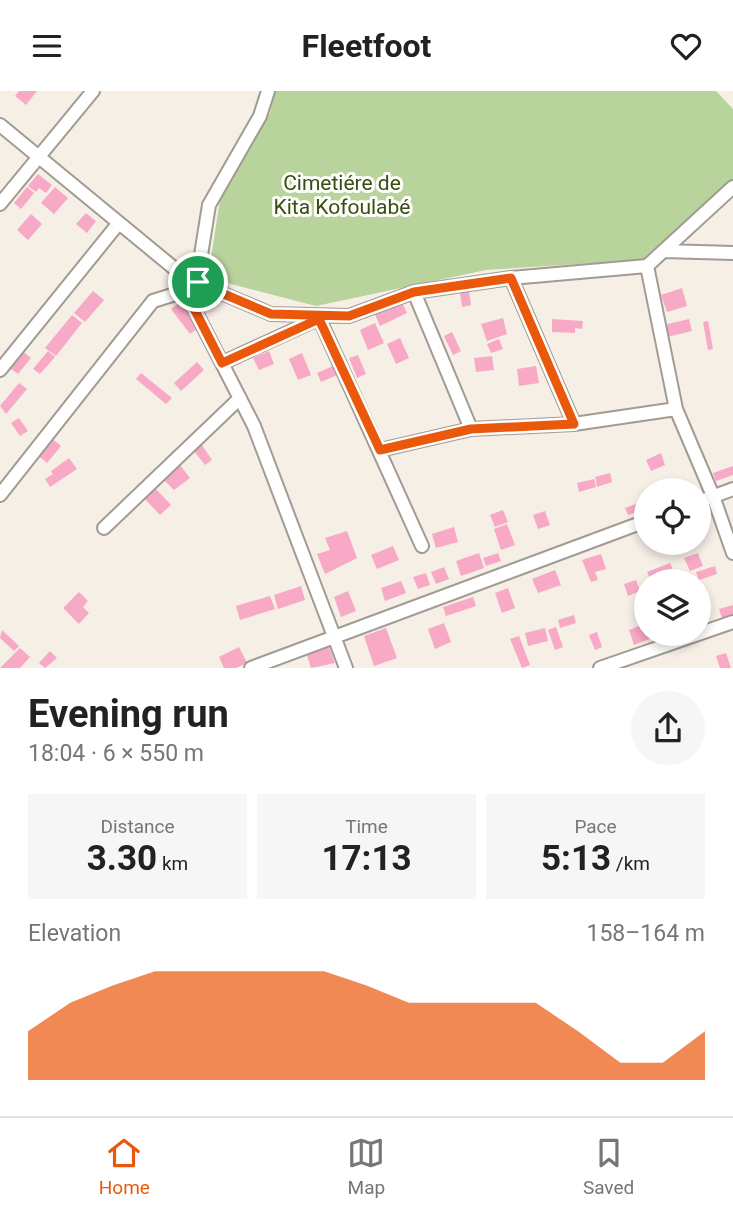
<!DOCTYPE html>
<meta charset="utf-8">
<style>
body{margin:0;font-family:Roboto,sans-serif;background:#f6f6f6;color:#222;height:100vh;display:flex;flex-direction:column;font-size:26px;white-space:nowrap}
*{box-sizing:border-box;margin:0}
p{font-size:23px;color:#767676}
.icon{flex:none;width:38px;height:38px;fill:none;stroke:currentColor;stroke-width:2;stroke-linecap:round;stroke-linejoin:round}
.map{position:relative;height:577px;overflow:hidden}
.drawer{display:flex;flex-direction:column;background:#fff;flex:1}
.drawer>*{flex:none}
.buttons{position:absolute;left:634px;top:387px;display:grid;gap:14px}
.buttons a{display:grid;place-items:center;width:77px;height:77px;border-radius:50%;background:#fff;box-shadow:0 4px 10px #0003;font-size:35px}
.pin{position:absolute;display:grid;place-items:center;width:60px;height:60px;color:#fff;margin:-30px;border:4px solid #fff;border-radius:50%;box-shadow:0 2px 7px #0007}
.round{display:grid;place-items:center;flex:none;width:74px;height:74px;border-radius:37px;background:#f6f6f6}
.summary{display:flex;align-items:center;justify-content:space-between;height:119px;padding:0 28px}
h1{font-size:38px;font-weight:700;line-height:52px}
.stats{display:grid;grid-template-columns:repeat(3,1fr);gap:10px;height:119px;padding:7px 28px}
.stats div{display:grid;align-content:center;border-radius:0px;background:#f6f6f6;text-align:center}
.stats b{font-size:35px;font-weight:700}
.stats small{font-size:19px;font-weight:400}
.stats p{font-size:19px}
.chart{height:196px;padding:14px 28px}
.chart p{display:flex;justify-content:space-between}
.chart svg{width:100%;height:126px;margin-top:7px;fill:#ea580c;opacity:.7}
header{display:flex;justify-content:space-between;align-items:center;height:91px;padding:0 28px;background:#fff;font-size:32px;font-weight:700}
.tabs{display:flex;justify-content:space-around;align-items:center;height:98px;border-top:2px solid #e0e0e0;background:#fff;font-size:19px;color:#767676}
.tabs a{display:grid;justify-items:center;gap:4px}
.tabs .selected{color:#ea580c}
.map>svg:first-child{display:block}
.green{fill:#b8d39b}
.building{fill:#f7a9c5}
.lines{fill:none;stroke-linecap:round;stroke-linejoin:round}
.minor-casing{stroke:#a29b93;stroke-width:16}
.minor{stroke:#fff;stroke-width:12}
.route-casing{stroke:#fff;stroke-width:14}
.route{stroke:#ea580c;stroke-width:9}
.labels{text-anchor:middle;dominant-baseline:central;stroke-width:6;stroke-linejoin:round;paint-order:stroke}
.park-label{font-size:21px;fill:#364e10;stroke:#fffdfb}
</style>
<header><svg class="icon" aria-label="menu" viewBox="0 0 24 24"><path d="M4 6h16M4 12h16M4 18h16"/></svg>Fleetfoot<svg class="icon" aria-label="heart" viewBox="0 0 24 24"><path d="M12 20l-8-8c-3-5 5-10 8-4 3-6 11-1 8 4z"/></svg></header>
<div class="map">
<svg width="733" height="577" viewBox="0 0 733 577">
<rect width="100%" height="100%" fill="#f6efe6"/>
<path class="green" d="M275 0H716L733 18V88L642 169 486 179 316 215 208 187 220 108 270 22Z"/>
<path class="building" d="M19 0H37L26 14 15 5Z
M38 83 52 94 46 102 39 97 36 101 28 95Z
M27 96 34 102 21 118 14 112Z
M55 96 68 107 54 123 41 112Z
M86 122 96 130 87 142 76 133Z
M31 123 42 133 28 149 17 139Z
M468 194 471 214 462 216 459 196Z
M682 197 687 215 667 221 661 204Z
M93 200 104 209 85 231 74 222Z
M183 209 202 234 190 243 171 218Z
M401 209 407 222 380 235 374 221Z
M72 224 82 232 56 265 45 257Z
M503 227 507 243 487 250 481 233Z
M552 228 583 230 582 238 575 237V242L552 241Z
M689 228 692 240 667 246 664 234Z
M708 230 713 258 708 259 703 231Z
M375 232 384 252 368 259 360 239Z
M452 241 461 260 453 264 444 245Z
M400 247 409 267 396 273 387 253Z
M499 248 503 258 491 262 487 253Z
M20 258 31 267 18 283 7 275Z
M48 260 55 266 40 283 33 278Z
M269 260 274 273 259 279 253 267Z
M302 262 311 284 298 289 289 268Z
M358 264 366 283 357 287 349 267Z
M492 265 494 279 476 281 474 267Z
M197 271 204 279 181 300 174 292Z
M333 275 337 284 321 291 317 282Z
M536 275 539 292 519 295 517 278Z
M141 282 172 307 166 313 136 288Z
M19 292 27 298 6 323 0 315Z
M19 327 28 340 20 345 11 332Z
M49 345 61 355 47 372 35 362Z
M202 354 212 369 205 374 194 360Z
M661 362 665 374 651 380 646 369Z
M69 367 77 378 50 396 45 388 53 383 51 380Z
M180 374 190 387 174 399 164 389Z
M733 375V384L716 390 713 382Z
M610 382 612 391 597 396 595 386Z
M594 388 596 396 579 401 577 392Z
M155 397 171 414 160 424 144 407Z
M644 410 646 418 628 424 625 417Z
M503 419 508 431 495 436 490 424Z
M545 420 550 434 538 438 533 424Z
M507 433 515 454 501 459 494 438Z
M454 436 458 451 436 457 432 443Z
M347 440 357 467 325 483 317 463 330 459 325 447Z
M393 455 399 469 377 478 371 464Z
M479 462 484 477 461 485 456 470Z
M498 462 501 470 486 475 483 467Z
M698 462 703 475 690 480 684 467Z
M601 463 606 478 595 481 598 489 591 491 582 469Z
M670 472 676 486 651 490 647 481Z
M715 475 717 483 699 489 696 481Z
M444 476 449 488 436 493 431 481Z
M555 479 561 494 538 502 532 488Z
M426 482 430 494 418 498 413 486Z
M636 489 640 500 628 505 624 493Z
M401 490 406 502 385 510 381 497Z
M301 495 305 509 278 518 274 504Z
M508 497 515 517 502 522 495 502Z
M348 500 356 520 341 526 334 506Z
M79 501 88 510 83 516 89 522 79 533 63 517Z
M270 505 275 518 240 529 236 515Z
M473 506 476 515 446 525 443 516Z
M733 514V524L722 527 719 518Z
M574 524 576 532 560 537 558 529Z
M444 532 451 551 435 558 428 538Z
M646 532V542L663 543 634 554 629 539Z
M556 536 563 556 555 559 548 539Z
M386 537 397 567 374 575 364 545Z
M545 537 548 550 528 555 525 542Z
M2 539 19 555 14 560 0 547Z
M597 541 602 556 595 559 589 544Z
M519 545 530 574 522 577 510 548Z
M239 556 247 572 236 577H224L219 566Z
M329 556 335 572 311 577 307 564Z
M20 557 30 566 20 577H0Z
M50 560 57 567 45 577 39 572Z
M726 562 731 577H720L716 565Z"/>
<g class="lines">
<g class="minor-casing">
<path id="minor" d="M0 34 186 187 271 223 349 225 414 201 511 187 647 175 733 96
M0 113 93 0
M664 160 733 162
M647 175 676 318 713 405 733 462
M186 187 185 200 254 335 346 577
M511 187 574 333
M196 195 209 114 260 25 268 0
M414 201 471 338
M319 227 422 455
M222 272 320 227
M0 279 118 133
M380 359 471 338 574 333 676 318
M0 404 153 210 185 200
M698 411 733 398
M104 437 240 307
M251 577 646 430
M600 577 733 531"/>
</g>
<use href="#minor" class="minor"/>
</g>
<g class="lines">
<g class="route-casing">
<path id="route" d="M186 187 271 223 349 225 414 201 511 187 574 333 471 338 380 359 319 228 222 272 185 200Z"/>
</g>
<use href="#route" class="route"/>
</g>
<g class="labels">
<g class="park-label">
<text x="342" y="92">Cimetiére de<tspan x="342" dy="24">Kita Kofoulabé</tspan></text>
</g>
</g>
</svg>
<div class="buttons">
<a><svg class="icon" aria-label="locate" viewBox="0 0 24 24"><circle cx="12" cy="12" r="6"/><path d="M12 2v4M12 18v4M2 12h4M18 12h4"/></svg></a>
<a><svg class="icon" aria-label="layers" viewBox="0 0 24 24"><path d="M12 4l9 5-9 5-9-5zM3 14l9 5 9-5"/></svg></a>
</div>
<div class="pin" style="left:198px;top:191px;background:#1e9e55"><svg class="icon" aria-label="arrive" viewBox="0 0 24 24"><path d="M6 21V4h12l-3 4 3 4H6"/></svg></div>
</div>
<section class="drawer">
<div class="summary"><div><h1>Evening run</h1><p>18:04 · 6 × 550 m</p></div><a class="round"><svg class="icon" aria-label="share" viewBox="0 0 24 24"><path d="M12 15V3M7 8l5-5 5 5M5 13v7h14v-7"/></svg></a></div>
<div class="stats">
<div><p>Distance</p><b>3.30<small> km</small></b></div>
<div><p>Time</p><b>17:13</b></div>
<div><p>Pace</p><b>5:13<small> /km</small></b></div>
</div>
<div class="chart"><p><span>Elevation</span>158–164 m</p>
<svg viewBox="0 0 160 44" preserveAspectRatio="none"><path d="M0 44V27L10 17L20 11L30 6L40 6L50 6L60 6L70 6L80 11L90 17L100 17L110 17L120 17L130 27L140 38L150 38L160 27V44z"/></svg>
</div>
</section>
<nav class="tabs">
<a class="selected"><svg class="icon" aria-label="home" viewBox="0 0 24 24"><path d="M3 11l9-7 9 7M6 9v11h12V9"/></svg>Home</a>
<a><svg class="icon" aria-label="map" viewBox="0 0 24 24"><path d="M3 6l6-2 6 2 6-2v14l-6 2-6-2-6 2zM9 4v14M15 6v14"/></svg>Map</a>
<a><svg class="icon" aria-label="saved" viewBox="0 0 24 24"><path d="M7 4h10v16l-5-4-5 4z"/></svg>Saved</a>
</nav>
